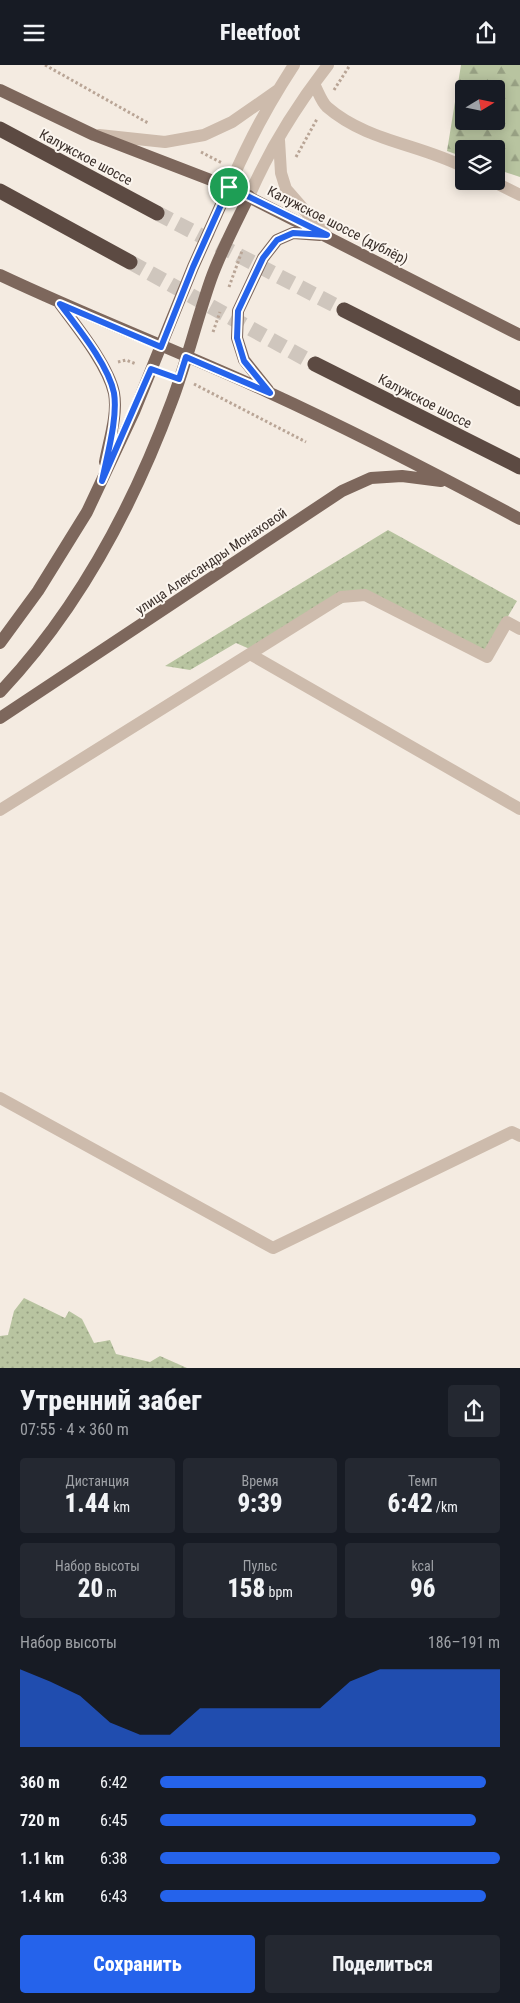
<!DOCTYPE html>
<html lang="ru">
<meta charset="utf-8">
<style>
body{margin:0;font-family:"Roboto Condensed",sans-serif;background:#242831;color:#f1f3f6;height:100vh;display:flex;flex-direction:column;font-size:19px;white-space:nowrap}
*{box-sizing:border-box;margin:0}
p{font-size:16px;color:#9ea1a6}
.icon{flex:none;width:28px;height:28px;fill:none;stroke:currentColor;stroke-width:2;stroke-linecap:round;stroke-linejoin:round}
.map{position:relative;height:1303px;overflow:hidden}
.sheet{display:flex;flex-direction:column;background:#171b24;flex:1}
.sheet>*{flex:none}
.needle{width:32px;rotate:80deg}
.tools{position:absolute;left:455px;top:15px;display:grid;gap:10px}
.tools a{display:grid;place-items:center;width:50px;height:50px;border-radius:5px;background:#171b24;box-shadow:0 2px 12px #0003;font-size:25px}
.pin{position:absolute;display:grid;place-items:center;width:42px;height:42px;color:#fff;margin:-21px;border:2px solid #fff;border-radius:50%;box-shadow:0 1px 5px #0007}
.round{display:grid;place-items:center;flex:none;width:52px;height:52px;border-radius:5px;background:#242831}
.head{display:flex;align-items:center;justify-content:space-between;height:85px;padding:0 20px}
h1{font-size:28px;font-weight:800;line-height:38px}
.figures{display:grid;grid-template-columns:repeat(3,1fr);gap:8px;height:85px;padding:5px 20px}
.figures div{display:grid;align-content:center;border-radius:5px;background:#242831;text-align:center}
.figures b{font-size:25px;font-weight:800}
.figures small{font-size:14px;font-weight:400}
.figures p{font-size:14px}
.chart{height:140px;padding:10px 20px}
.chart p{display:flex;justify-content:space-between}
.chart svg{width:100%;height:90px;margin-top:5px;fill:#2563eb;opacity:.7}
.cta{display:flex;gap:10px;margin-top:auto;padding:10px 20px}
.cta a{flex:1;height:58px;border-radius:5px;background:#2563eb;color:#fff;font-size:20px;font-weight:800;line-height:58px;text-align:center}
.cta a+a{background:#242831;color:#f1f3f6}
ul{padding:0 20px;list-style:none;font-size:16px}
li{display:grid;grid-template-columns:80px 60px 1fr;align-items:center;height:38px}
li i{height:12px;border-radius:6px;background:#2563eb}
header{display:flex;justify-content:space-between;align-items:center;height:65px;padding:0 20px;background:#171b24;font-size:22px;font-weight:800}
.map>svg:first-child{display:block}
.grass{fill:url(#grass-dots)}
.forest{fill:url(#forest-firs);fill-rule:evenodd}
.lines{fill:none;stroke-linecap:round;stroke-linejoin:round}
.highway-tunnel{stroke:#cfc6bd;stroke-width:15;stroke-dasharray:15 8;stroke-linecap:butt}
.path{stroke:#b9a596;stroke-width:3;stroke-dasharray:2.5 2.5;stroke-linecap:butt}
.minor{stroke:#cdbbac;stroke-width:12}
.major{stroke:#7d675c;stroke-width:12}
.highway{stroke:#5c4a42;stroke-width:15}
.route-casing{stroke:#fff;stroke-width:10}
.route{stroke:#2563eb;stroke-width:6}
.labels{text-anchor:middle;dominant-baseline:central;stroke-width:4;stroke-linejoin:round;paint-order:stroke}
.street-label{font-size:14px;fill:#3b302b;stroke:#fbf5ee}
</style>
<header><svg class="icon" aria-label="menu" viewBox="0 0 24 24"><path d="M4 6h16M4 12h16M4 18h16"/></svg>Fleetfoot<svg class="icon" aria-label="share" viewBox="0 0 24 24"><path d="M12 15V3M7 8l5-5 5 5M5 13v7h14v-7"/></svg></header>
<div class="map">
<svg width="520" height="1303" viewBox="0 0 520 1303">
<defs>
<pattern id="grass-dots" width="8" height="8" patternUnits="userSpaceOnUse" patternTransform="scale(1.25)"><rect width="8" height="8" fill="#b8c4a0"/><path d="M2 2h.1M6 6h.1" fill="none" stroke="#97a083" stroke-width="1.8" stroke-linecap="round"/></pattern>
<pattern id="forest-firs" width="22" height="20" patternUnits="userSpaceOnUse" patternTransform="scale(1.25)"><rect width="22" height="20" fill="#b8c4a0"/><path d="M5 1l3.5 6h-7zM16 11l3.5 6h-7z" fill="#97a083"/></pattern>
</defs>
<rect width="100%" height="100%" fill="#f4ebe1"/>
<path class="grass" d="M388 465 517 536 487 587 364 527 252 585 236 578 190 605 165 601Z
M24 1233 65 1253 69 1246 82 1254 94 1278 110 1275 116 1289 150 1297 160 1291 187 1303H0V1271L8 1270 14 1246Z"/>
<path class="forest" d="M461 0H520V112L496 104V84H464V92L447 86ZM464 24H496V56H464Z"/>
<g class="lines">
<path class="highway-tunnel" d="M157 148 344 245
M130 197 315 299"/>
<path class="path" d="M45 0 148 58
M334 25 350 0
M201 87 222 98
M296 92 317 54
M229 222 242 186
M213 267 220 247
M118 297 126 295 136 299
M194 319 306 377"/>
<path class="minor" d="M314 19C318 26 321 36 327 42 366 76 419 79 464 102
M99 70 165 77 204 70 232 57 278 25
M279 75 281 108 286 124 327 171
M492 116 520 130
M229 122C247 79 269 38 294 0
M249 131C269 85 297 40 328 0
M250 589 520 744
M0 745 341 532 365 530 487 592 507 557 520 564
M0 1033 273 1183 512 1067 520 1071"/>
<path class="major" d="M0 25 94 70 229 122 520 270
M0 210C89 252 181 287 270 328 355 367 438 410 520 454
M60 239C77 262 108 300 114 328 118 350 109 375 105 397
M268 325 244 295 237 273 238 246 263 193 277 175 293 168 320 170
M0 578 38 526 87 447 134 347 193 202 229 122
M0 627C77 546 133 441 172 336 187 296 197 254 211 214 221 186 236 158 249 131
M0 653 342 426 371 413 402 411 441 416"/>
<path class="highway" d="M0 64 157 148
M0 126 130 197
M344 245 520 334
M315 299 520 402"/>
</g>
<g class="lines">
<g class="route-casing">
<path id="route" d="M229 122 327 170 293 168 277 175 263 193 238 246 237 273 244 296 270 328 186 292 179 314 151 304 102 416C107 390 118 353 114 328 108 299 77 262 60 239L161 282 193 202Z"/>
</g>
<use href="#route" class="route"/>
</g>
<g class="labels">
<g class="street-label">
<text transform="translate(86 92) rotate(28)">Калужское шоссе</text>
<text transform="translate(338 160) rotate(27)">Калужское шоссе (дублёр)</text>
<text transform="translate(425 336) rotate(27)">Калужское шоссе</text>
<text transform="translate(211 496) rotate(-34)">улица Александры Монаховой</text>
</g>
</g>
</svg>
<div class="tools">
<a><svg class="needle" viewBox="-14 -14 28 28"><path d="M0-13l5 13h-10z" fill="#e53935"/><path d="M0 13l5-13h-10z" fill="#9ea1a6"/></svg></a>
<a><svg class="icon" aria-label="layers" viewBox="0 0 24 24"><path d="M12 4l9 5-9 5-9-5zM3 14l9 5 9-5"/></svg></a>
</div>
<div class="pin" style="left:229px;top:122px;background:#1e9e55"><svg class="icon" aria-label="arrive" viewBox="0 0 24 24"><path d="M6 21V4h12l-3 4 3 4H6"/></svg></div>
</div>
<section class="sheet">
<div class="head"><div><h1>Утренний забег</h1><p>07:55 · 4 × 360 m</p></div><a class="round"><svg class="icon" aria-label="share" viewBox="0 0 24 24"><path d="M12 15V3M7 8l5-5 5 5M5 13v7h14v-7"/></svg></a></div>
<div class="figures">
<div><p>Дистанция</p><b>1.44<small> km</small></b></div>
<div><p>Время</p><b>9:39</b></div>
<div><p>Темп</p><b>6:42<small> /km</small></b></div>
</div>
<div class="figures">
<div><p>Набор высоты</p><b>20<small> m</small></b></div>
<div><p>Пульс</p><b>158<small> bpm</small></b></div>
<div><p>kcal</p><b>96</b></div>
</div>
<div class="chart"><p><span>Набор высоты</span>186–191 m</p>
<svg viewBox="0 0 160 44" preserveAspectRatio="none"><path d="M0 44V6L10 12L20 19L30 32L40 38L50 38L60 25L70 25L80 25L90 25L100 25L110 12L120 6L130 6L140 6L150 6L160 6V44z"/></svg>
</div>
<ul>
<li><b>360 m</b>6:42<i style="width:96%"></i></li>
<li><b>720 m</b>6:45<i style="width:93%"></i></li>
<li><b>1.1 km</b>6:38<i style="width:100%"></i></li>
<li><b>1.4 km</b>6:43<i style="width:96%"></i></li>
</ul>
<div class="cta"><a>Сохранить</a><a>Поделиться</a></div>
</section>
